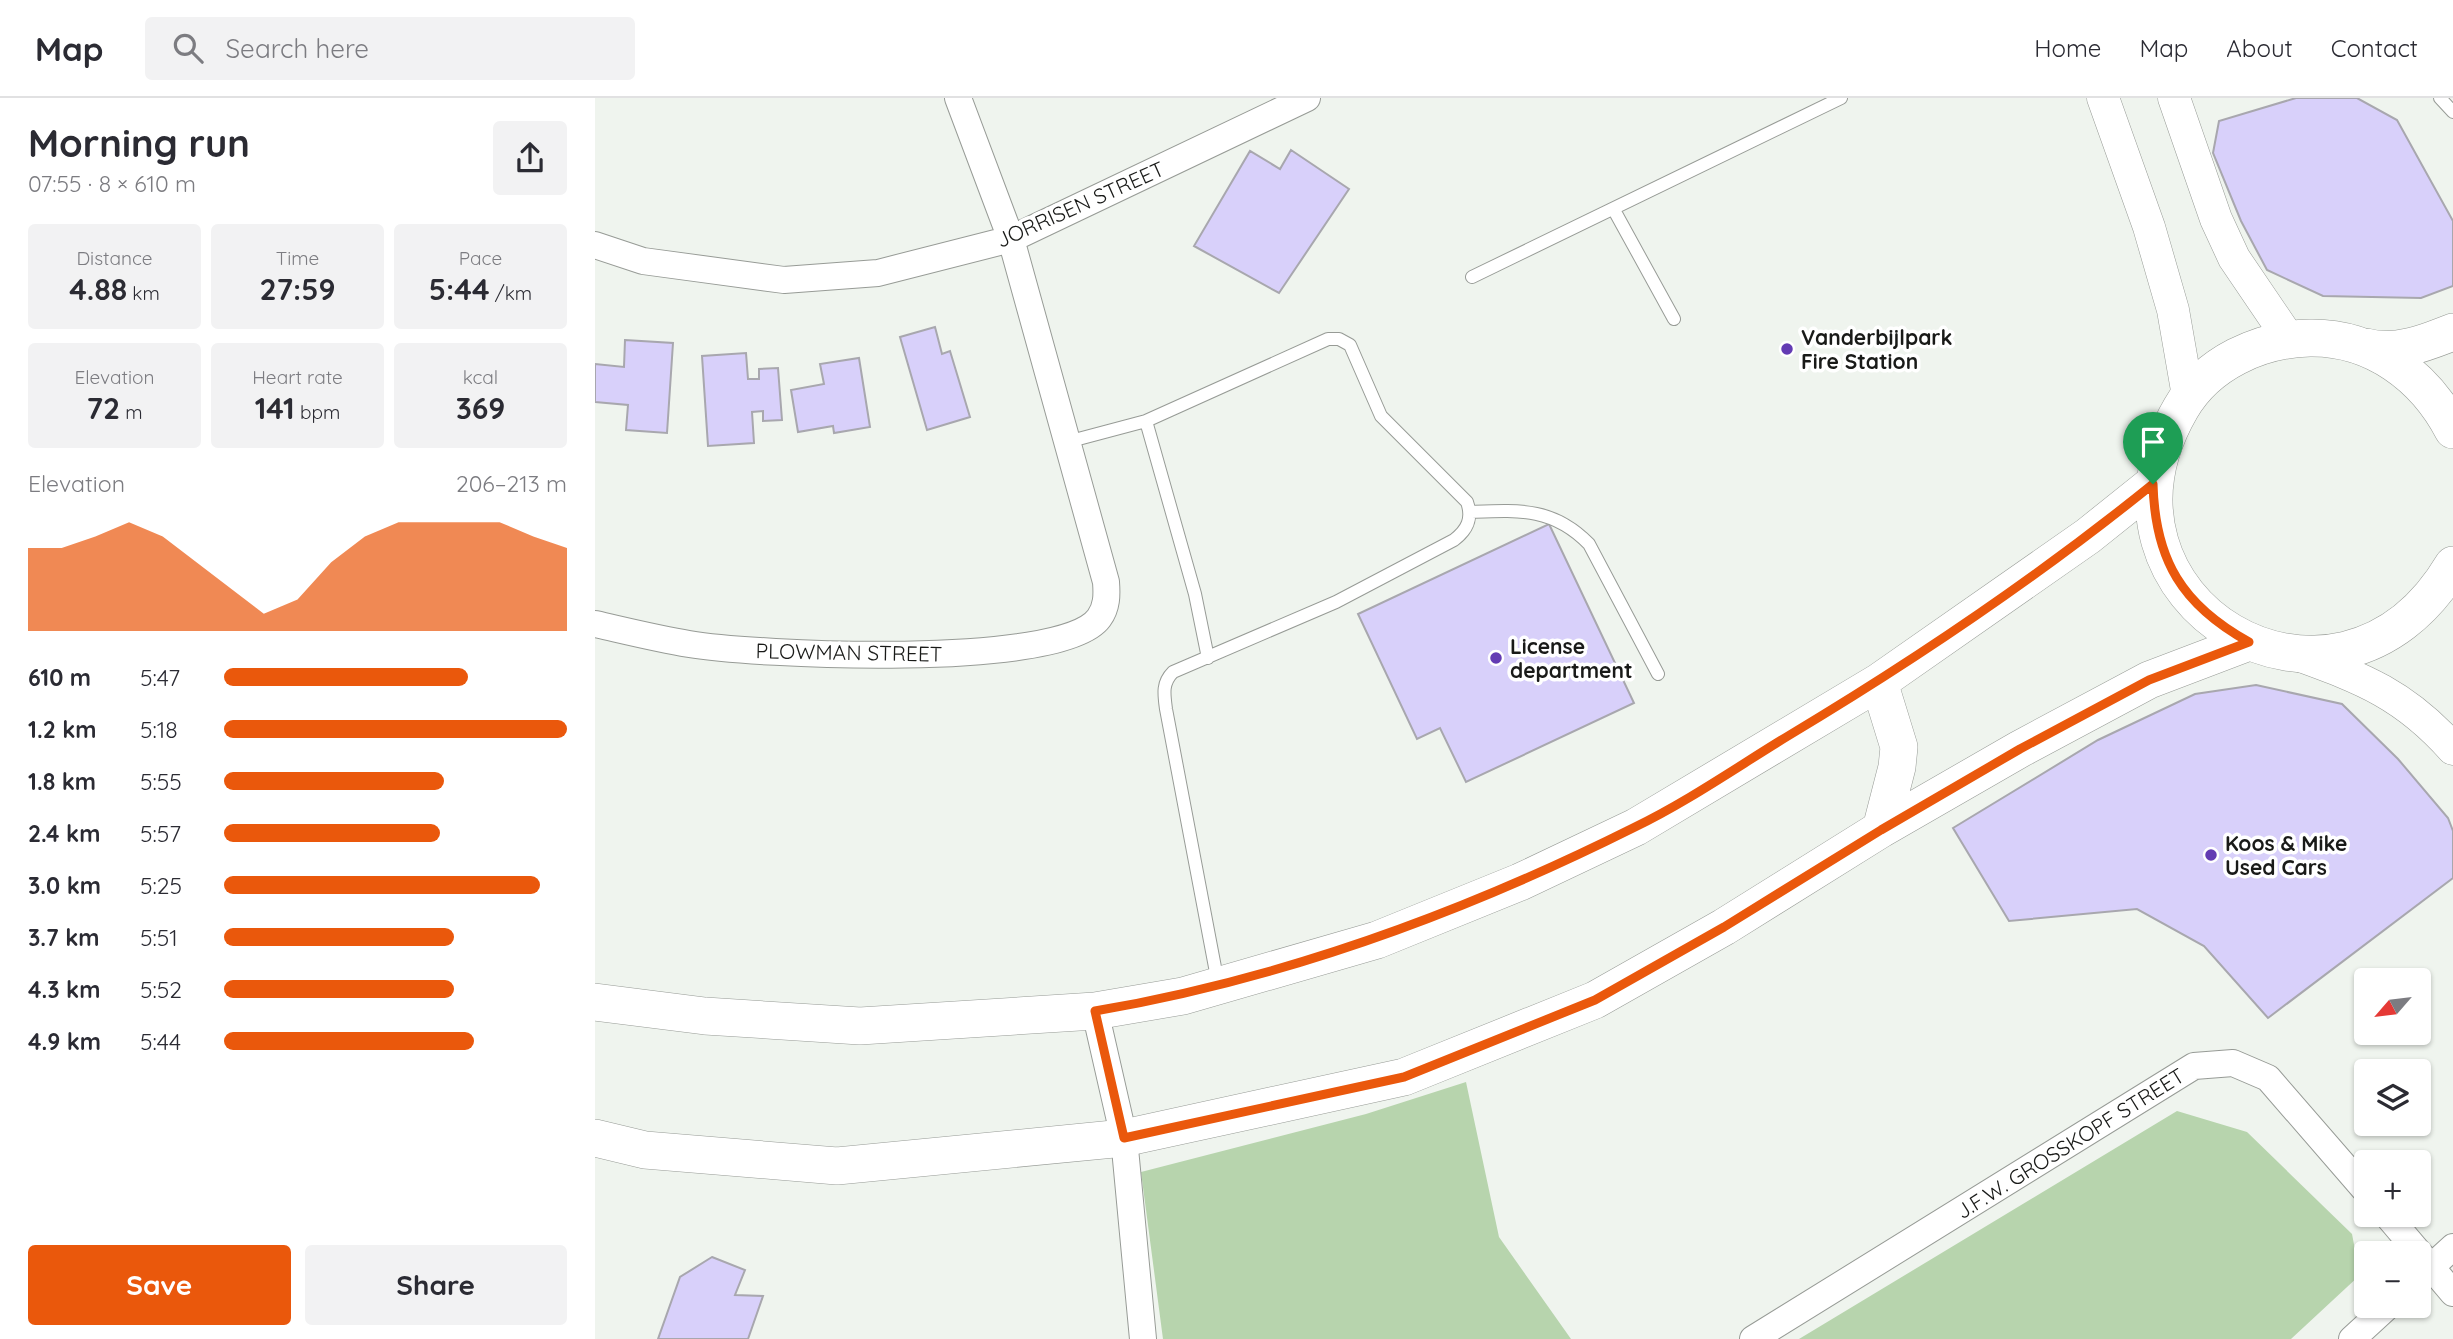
<!DOCTYPE html>
<meta charset="utf-8">
<style>
body{margin:0;font-family:Quicksand,sans-serif;background:#f2f2f3;color:#2b2b33;height:100vh;display:flex;flex-direction:column;font-size:26px;white-space:nowrap}
*{box-sizing:border-box;margin:0}
p{font-size:23px;color:#7c7c81}
.icon{flex:none;width:38px;height:38px;fill:none;stroke:currentColor;stroke-width:2;stroke-linecap:round;stroke-linejoin:round}
.map{position:relative;flex:1;overflow:hidden}
.side{display:flex;flex-direction:column;background:#fff;width:595px}
.side>*{flex:none}
.needle{width:46px;rotate:242deg}
.tools{position:absolute;left:1759px;top:870px;display:grid;gap:14px}
.tools a{display:grid;place-items:center;width:77px;height:77px;border-radius:7px;background:#fff;box-shadow:0 2px 5px #0004;font-size:35px}
.pin{position:absolute;display:grid;place-items:center;width:60px;height:60px;color:#fff;margin:-72px -30px;border-radius:50% 50% 50% 0;rotate:-45deg;box-shadow:0 0 7px #0007}
.pin .icon{rotate:45deg}
.round{display:grid;place-items:center;flex:none;width:74px;height:74px;border-radius:7px;background:#f2f2f3}
.headline{display:flex;align-items:center;justify-content:space-between;height:119px;padding:0 28px}
h1{font-size:38px;font-weight:700;line-height:52px}
.stats{display:grid;grid-template-columns:repeat(3,1fr);gap:10px;height:119px;padding:7px 28px}
.stats div{display:grid;align-content:center;border-radius:7px;background:#f2f2f3;text-align:center}
.stats b{font-size:30px;font-weight:700}
.stats small{font-size:19px;font-weight:400}
.stats p{font-size:19px}
.chart{height:196px;padding:14px 28px}
.chart p{display:flex;justify-content:space-between}
.chart svg{width:100%;height:126px;margin-top:7px;fill:#ea580c;opacity:.7}
.action{display:flex;gap:14px;margin-top:auto;padding:14px 28px}
.action a{flex:1;height:80px;border-radius:7px;background:#ea580c;color:#fff;font-size:28px;font-weight:700;line-height:80px;text-align:center}
.action a+a{background:#f2f2f3;color:#2b2b33}
ul{padding:0 28px;list-style:none;font-size:23px}
li{display:grid;grid-template-columns:112px 84px 1fr;align-items:center;height:52px}
li i{height:18px;border-radius:9px;background:#ea580c}
header{display:flex;align-items:center;gap:42px;box-sizing:border-box;height:98px;padding:0 35px;background:#fff;border-bottom:2px solid #e1e1e2}
header strong{font-size:33px}
nav{display:flex;gap:38px;margin-inline-start:auto;font-size:24px}
.search{width:490px;height:63px;background:#f2f2f3;display:flex;align-items:center;gap:18px;box-sizing:border-box;padding:0 24px;border-radius:7px;color:#7c7c81;font-size:26px}
main{display:flex;flex:1;min-height:0}
.map>svg:first-child{display:block}
.green{fill:#b7d4ad}
.building{fill:#d8d0fa;stroke:#a8a7ae;stroke-width:2}
.lines{fill:none;stroke-linecap:round;stroke-linejoin:round}
.service-casing{stroke:#979b96;stroke-width:14}
.minor-casing{stroke:#979b96;stroke-width:28}
.tertiary-casing{stroke:#979b96;stroke-width:33}
.secondary-casing{stroke:#979b96;stroke-width:38}
.service{stroke:#fff;stroke-width:12}
.minor{stroke:#fff;stroke-width:26}
.tertiary{stroke:#fff;stroke-width:32}
.secondary{stroke:#fff;stroke-width:37}
.route-casing{stroke:#fff;stroke-width:14}
.route{stroke:#ea580c;stroke-width:9}
.poi-dot{fill:#633bb3;stroke:#fff;stroke-width:2.5}
.labels{text-anchor:middle;dominant-baseline:central;stroke-width:7;stroke-linejoin:round;paint-order:stroke}
.street-label{font-size:21px;fill:#191a18;stroke:#fff}
.poi-label{font-size:21px;font-weight:bold;fill:#191a18;stroke:#fff;text-anchor:start}
</style>
<header>
<strong>Map</strong>
<div class="search"><svg class="icon" aria-label="search" viewBox="0 0 24 24"><circle cx="10" cy="10" r="6"/><path d="M15 15l6 6"/></svg>Search here</div>
<nav><a>Home</a><a>Map</a><a>About</a><a>Contact</a></nav>
</header>
<main>
<section class="side">
<div class="headline"><div><h1>Morning run</h1><p>07:55 · 8 × 610 m</p></div><a class="round"><svg class="icon" aria-label="share" viewBox="0 0 24 24"><path d="M12 15V3M7 8l5-5 5 5M5 13v7h14v-7"/></svg></a></div>
<div class="stats">
<div><p>Distance</p><b>4.88<small> km</small></b></div>
<div><p>Time</p><b>27:59</b></div>
<div><p>Pace</p><b>5:44<small> /km</small></b></div>
</div>
<div class="stats">
<div><p>Elevation</p><b>72<small> m</small></b></div>
<div><p>Heart rate</p><b>141<small> bpm</small></b></div>
<div><p>kcal</p><b>369</b></div>
</div>
<div class="chart"><p><span>Elevation</span>206–213 m</p>
<svg viewBox="0 0 160 44" preserveAspectRatio="none"><path d="M0 44V15L10 15L20 11L30 6L40 11L50 20L60 29L70 38L80 33L90 20L100 11L110 6L120 6L130 6L140 6L150 11L160 15V44z"/></svg>
</div>
<ul>
<li><b>610 m</b>5:47<i style="width:71%"></i></li>
<li><b>1.2 km</b>5:18<i style="width:100%"></i></li>
<li><b>1.8 km</b>5:55<i style="width:64%"></i></li>
<li><b>2.4 km</b>5:57<i style="width:63%"></i></li>
<li><b>3.0 km</b>5:25<i style="width:92%"></i></li>
<li><b>3.7 km</b>5:51<i style="width:67%"></i></li>
<li><b>4.3 km</b>5:52<i style="width:67%"></i></li>
<li><b>4.9 km</b>5:44<i style="width:73%"></i></li>
</ul>
<div class="action"><a>Save</a><a>Share</a></div>
</section>
<div class="map">
<svg width="1858" height="1241" viewBox="0 0 1858 1241">
<rect width="100%" height="100%" fill="#eff4ee"/>
<path class="green" d="M871 984 904 1139 976 1241H568L546 1074 771 1016Z
M1582 1013 1652 1034 1757 1136 1765 1177 1696 1241H1204Z"/>
<path class="building" d="M1701 0H1762L1802 22 1858 123V188L1826 200 1728 198 1672 172 1646 123 1618 55 1624 23Z
M696 52 754 91 684 195 599 148 655 53 685 71Z
M340 229 347 256 355 253 375 319 332 332 305 239Z
M30 242 78 245 72 335 31 332 33 307 0 304V266L29 269Z
M151 255 153 281H164V271L183 270 187 322 168 323V313L157 314 159 345 113 348 107 258Z
M264 260 275 329 239 335 238 328 203 334 196 292 229 286 225 266Z
M954 426 1039 605 871 684 845 630 822 641 763 516Z
M1661 587 1747 606 1803 661 1853 720 1858 733V780L1673 920 1609 848 1542 811 1414 823 1358 730 1503 642 1600 596Z
M117 1159 150 1172 140 1197 168 1198 153 1241H63L85 1179Z"/>
<g class="lines">
<g class="service-casing">
<path id="service" d="M1845 0 1858 14
M1019 112 1079 221
M877 179 1246 0
M551 323 600 496 613 560
M472 344 551 323 733 241H744L755 247 786 318 872 404C878 421 872 432 859 442L741 504 578 574C567 585 569 596 571 611L623 885
M875 414C923 412 958 409 994 446L1063 576"/>
</g>
<g class="minor-casing">
<path id="minor" d="M0 147 48 163 189 182 283 175 416 141 712 0
M0 526C31 533 63 541 94 546 159 557 467 572 504 520 512 509 512 497 511 484L416 141 363 0
M500 913 529 1040 548 1241
M1791 1116 1858 1195
M1824 1180 1858 1149
M1158 1241 1599 968 1638 965 1673 980 1771 1093
M1757 1241 1793 1208"/>
</g>
<g class="tertiary-casing">
<path id="tertiary" d="M1508 0 1554 129 1578 212 1593 298
M1579 0 1621 121 1639 160 1694 241
M1703 557C1769 581 1810 597 1858 651"/>
</g>
<g class="secondary-casing">
<path id="secondary" d="M1771 249C1801 257 1830 245 1858 234
M1858 332C1830 278 1778 239 1715 240 1665 241 1612 265 1586 310 1474 502 1741 663 1858 467
M1284 584 1304 649 1302 669 1286 731
M0 904 110 918 265 928 500 913 588 898 782 842 925 784 1041 729 1284 584 1493 438 1558 386
M0 1040 50 1052 242 1068 529 1040 809 979 1000 902 1129 829 1286 731 1425 651 1554 582 1654 544"/>
</g>
<use href="#service" class="service"/>
<use href="#minor" class="minor"/>
<use href="#tertiary" class="tertiary"/>
<use href="#secondary" class="secondary"/>
</g>
<g class="lines">
<g class="route-casing">
<path id="route" d="M1558 386C1560 462 1587 507 1654 544L1554 582 1425 651 1286 732 1129 829 1000 902 809 979 529 1040 500 913C688 881 868 815 1038 730 1092 704 1142 669 1193 638 1320 562 1443 479 1558 386Z"/>
</g>
<use href="#route" class="route"/>
</g>
<g class="poi-dot">
<circle cx="1192" cy="251" r="7"/>
<circle cx="901" cy="560" r="7"/>
<circle cx="1616" cy="757" r="7"/>
</g>
<g class="labels">
<g class="street-label">
<text transform="translate(485 106) rotate(-24)">JORRISEN STREET</text>
<text transform="translate(254 554) rotate(1)">PLOWMAN STREET</text>
<text transform="translate(1475 1045) rotate(-32)">J.F.W. GROSSKOPF STREET</text>
</g>
<g class="poi-label">
<text x="1206" y="239">Vanderbijlpark<tspan x="1206" dy="24">Fire Station</tspan></text>
<text x="915" y="548">License<tspan x="915" dy="24">department</tspan></text>
<text x="1630" y="745">Koos &amp; Mike<tspan x="1630" dy="24">Used Cars</tspan></text>
</g>
</g>
</svg>
<div class="tools">
<a><svg class="needle" viewBox="-14 -14 28 28"><path d="M0-13l5 13h-10z" fill="#e53935"/><path d="M0 13l5-13h-10z" fill="#7c7c81"/></svg></a>
<a><svg class="icon" aria-label="layers" viewBox="0 0 24 24"><path d="M12 4l9 5-9 5-9-5zM3 14l9 5 9-5"/></svg></a>
<a>+</a>
<a>−</a>
</div>
<div class="pin" style="left:1558px;top:386px;background:#1e9e55"><svg class="icon" aria-label="arrive" viewBox="0 0 24 24"><path d="M6 21V4h12l-3 4 3 4H6"/></svg></div>
</div>
</main>
